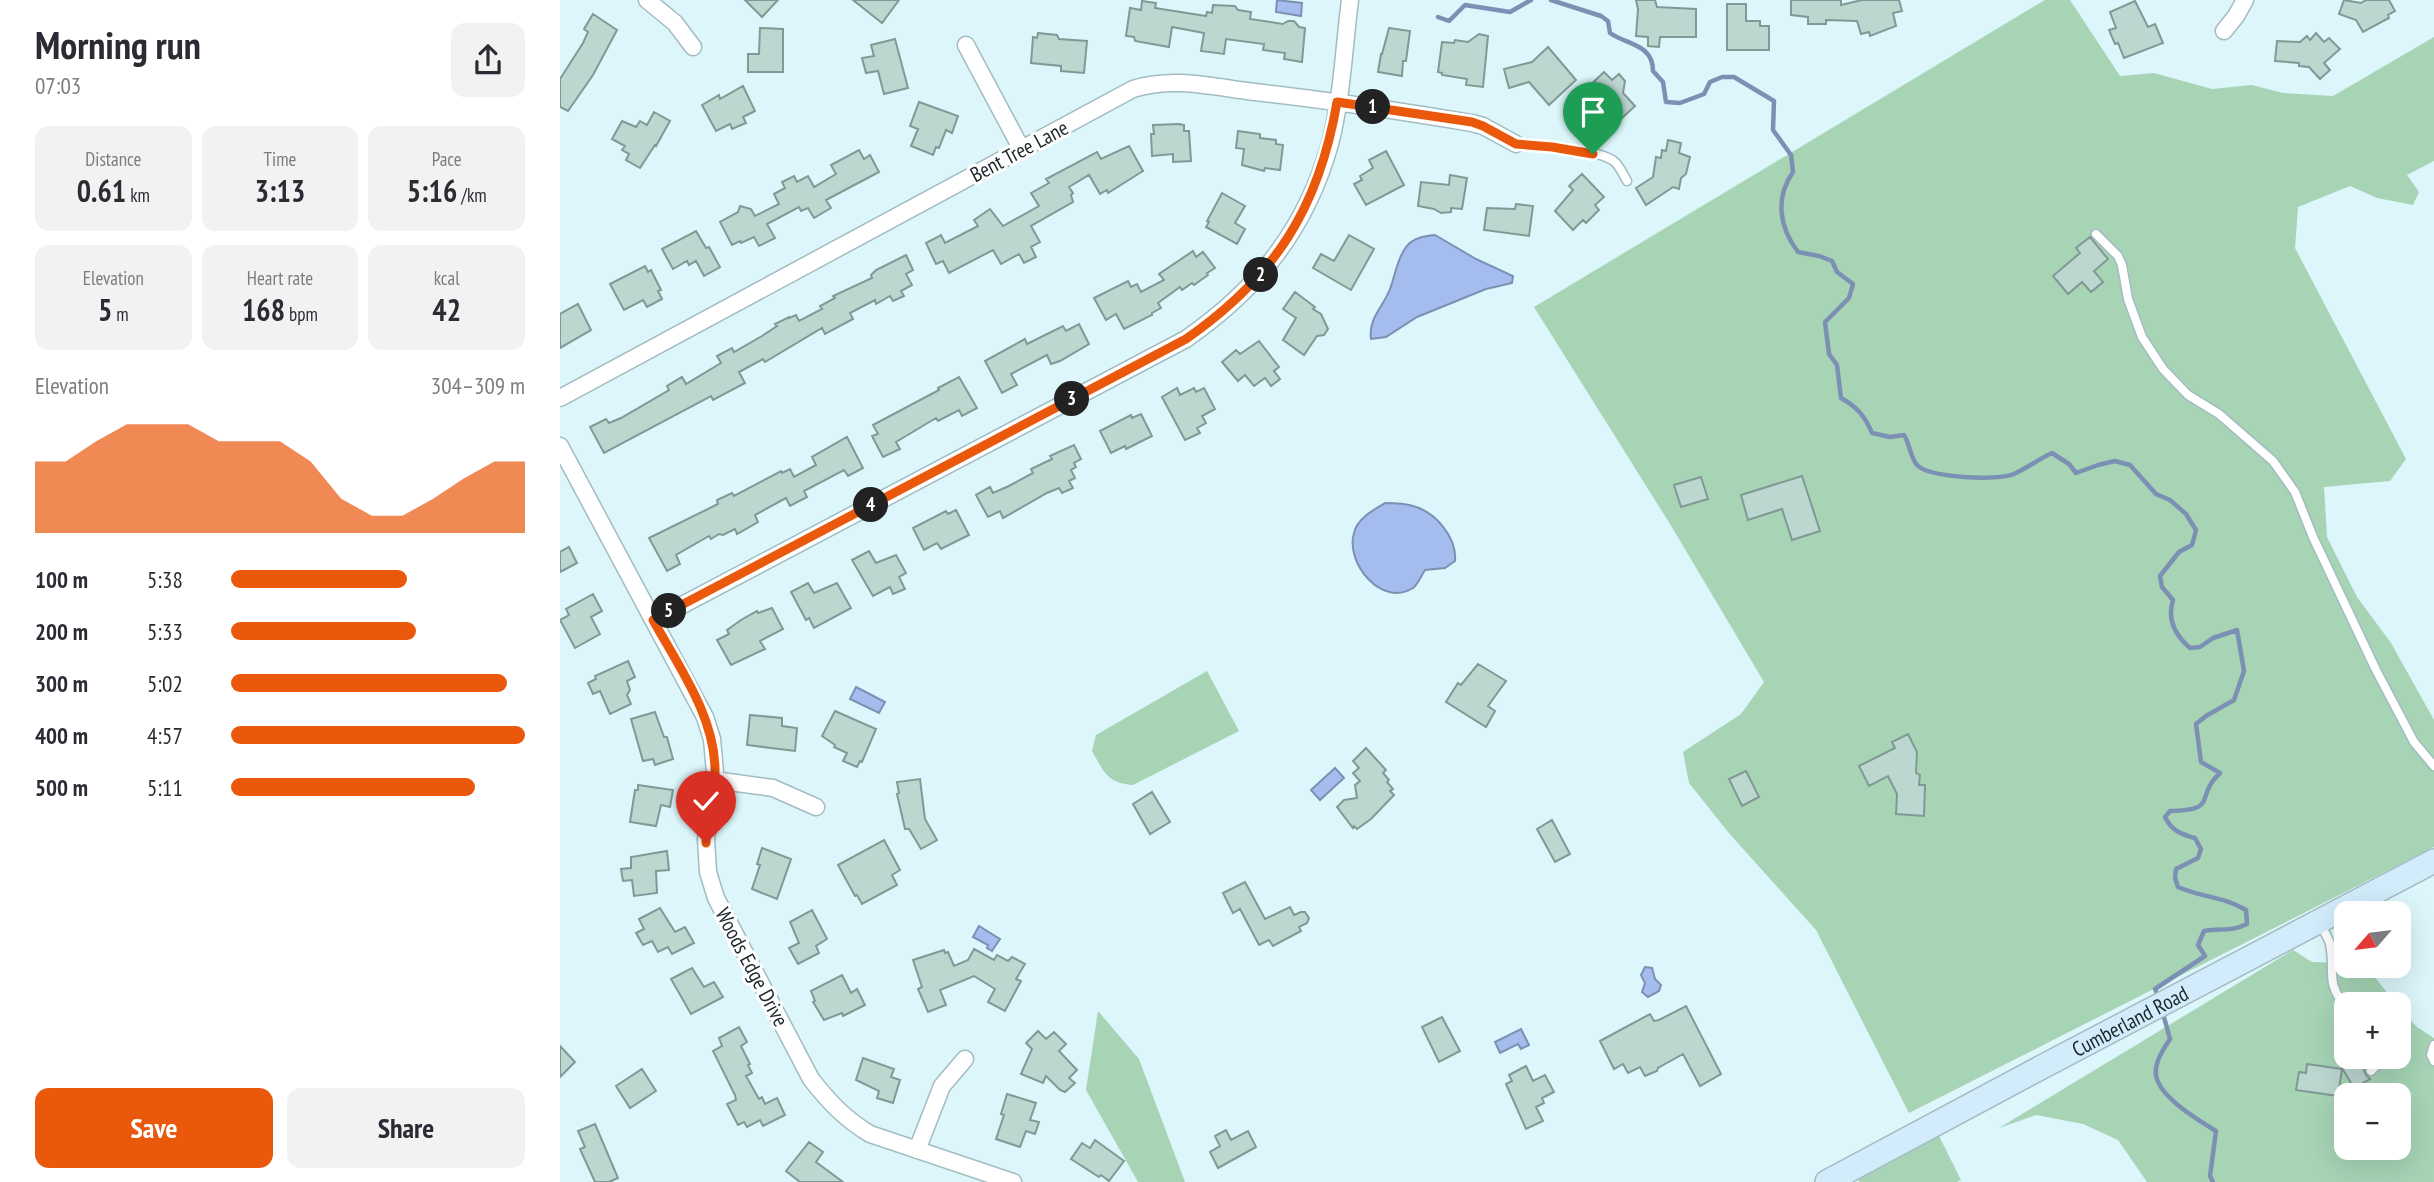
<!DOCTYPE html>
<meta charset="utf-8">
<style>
body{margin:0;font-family:"PT Sans Narrow",sans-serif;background:#f2f2f3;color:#2b2b33;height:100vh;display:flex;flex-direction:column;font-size:26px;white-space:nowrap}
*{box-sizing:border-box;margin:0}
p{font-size:23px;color:#7c7c81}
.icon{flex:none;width:38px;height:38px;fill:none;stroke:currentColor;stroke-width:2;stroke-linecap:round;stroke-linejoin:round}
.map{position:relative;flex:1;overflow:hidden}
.panel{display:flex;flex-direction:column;background:#fff;width:560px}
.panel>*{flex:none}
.needle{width:46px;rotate:242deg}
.buttons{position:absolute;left:1774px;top:901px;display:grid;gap:14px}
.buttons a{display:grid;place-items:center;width:77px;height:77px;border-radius:14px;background:#fff;box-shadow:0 7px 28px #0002;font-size:35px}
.pin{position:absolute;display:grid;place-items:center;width:60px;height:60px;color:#fff;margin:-72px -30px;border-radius:50% 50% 50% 0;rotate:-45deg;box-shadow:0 0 7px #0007}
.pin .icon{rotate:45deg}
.km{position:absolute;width:35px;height:35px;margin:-18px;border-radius:50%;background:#222;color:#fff;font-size:19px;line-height:35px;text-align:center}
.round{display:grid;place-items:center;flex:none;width:74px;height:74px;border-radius:14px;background:#f2f2f3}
.headline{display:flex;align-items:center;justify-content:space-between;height:119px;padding:0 35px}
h1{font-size:38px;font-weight:700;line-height:52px}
.figures{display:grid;grid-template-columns:repeat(3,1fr);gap:10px;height:119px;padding:7px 35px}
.figures div{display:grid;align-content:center;border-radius:14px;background:#f2f2f3;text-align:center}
.figures b{font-size:30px;font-weight:700}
.figures small{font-size:19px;font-weight:400}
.figures p{font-size:19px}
.chart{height:196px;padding:14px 35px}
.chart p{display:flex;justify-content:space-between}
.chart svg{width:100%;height:126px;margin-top:7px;fill:#ea580c;opacity:.7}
.cta{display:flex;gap:14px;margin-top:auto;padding:14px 35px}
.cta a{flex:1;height:80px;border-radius:14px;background:#ea580c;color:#fff;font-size:28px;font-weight:700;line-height:80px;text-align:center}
.cta a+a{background:#f2f2f3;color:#2b2b33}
ul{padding:0 35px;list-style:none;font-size:23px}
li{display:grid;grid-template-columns:112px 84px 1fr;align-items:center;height:52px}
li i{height:18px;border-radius:9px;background:#ea580c}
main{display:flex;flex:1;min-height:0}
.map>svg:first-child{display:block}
.green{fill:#a6d4b5;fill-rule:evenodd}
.water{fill:#a4bdee;stroke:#7c90b3;stroke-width:2}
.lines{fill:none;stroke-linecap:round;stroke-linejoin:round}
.stream{stroke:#7c90b3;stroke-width:4.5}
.building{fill:#bcd6d0;stroke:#819994;stroke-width:2}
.lane-casing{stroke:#a3bcc1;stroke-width:11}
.street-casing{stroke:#a3bcc1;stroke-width:19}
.secondary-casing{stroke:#a3bcc1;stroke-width:26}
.lane{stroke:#fff;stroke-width:8}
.street{stroke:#fff;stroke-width:16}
.secondary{stroke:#d2ecfc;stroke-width:23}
.route-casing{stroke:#fff;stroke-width:14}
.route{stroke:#ea580c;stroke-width:9}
.labels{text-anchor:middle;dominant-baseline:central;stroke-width:6;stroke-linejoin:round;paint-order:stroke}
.street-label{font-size:21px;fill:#1d2729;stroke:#fefefe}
</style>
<main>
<section class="panel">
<div class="headline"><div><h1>Morning run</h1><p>07:03</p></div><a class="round"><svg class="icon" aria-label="share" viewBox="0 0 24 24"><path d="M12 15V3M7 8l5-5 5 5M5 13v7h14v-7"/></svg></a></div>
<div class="figures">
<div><p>Distance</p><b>0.61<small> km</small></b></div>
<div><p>Time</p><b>3:13</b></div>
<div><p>Pace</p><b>5:16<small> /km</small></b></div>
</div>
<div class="figures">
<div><p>Elevation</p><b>5<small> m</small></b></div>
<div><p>Heart rate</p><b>168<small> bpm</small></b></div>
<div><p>kcal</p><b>42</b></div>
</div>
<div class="chart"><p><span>Elevation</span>304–309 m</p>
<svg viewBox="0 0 160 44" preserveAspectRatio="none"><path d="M0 44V19L10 19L20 12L30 6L40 6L50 6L60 12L70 12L80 12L90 19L100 32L110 38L120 38L130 32L140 25L150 19L160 19V44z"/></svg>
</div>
<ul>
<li><b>100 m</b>5:38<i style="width:60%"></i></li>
<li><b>200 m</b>5:33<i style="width:63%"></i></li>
<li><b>300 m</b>5:02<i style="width:94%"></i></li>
<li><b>400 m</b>4:57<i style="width:100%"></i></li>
<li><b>500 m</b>5:11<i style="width:83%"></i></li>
</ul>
<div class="cta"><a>Save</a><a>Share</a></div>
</section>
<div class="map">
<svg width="1874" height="1182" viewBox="0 0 1874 1182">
<rect width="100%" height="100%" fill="#dcf6fb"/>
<path class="green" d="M1485 0H1510L1560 76 1594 73 1652 89 1692 85 1723 93 1773 96 1874 37V161L1847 175 1859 192 1853 205 1817 198 1790 186 1738 207 1735 248 1846 459 1830 481 1764 487 1767 537 1797 597 1831 643 1874 720V847L1349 1113 1256 930 1168 832 1129 783 1123 752 1181 714 1204 682 1110 524 974 307Z
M647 671 679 731 573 785C547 783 544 772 532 751L536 735Z
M1733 950 1752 962 1787 963V966H1806L1836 1004H1787V1057H1839V1008L1857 1027 1874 1038V1182H1587L1558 1140 1523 1124 1476 1115 1439 1128ZM1787 1096H1839V1148H1787Z
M538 1011 579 1059 625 1182H578L526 1090Z
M1379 1136 1401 1180 1397 1182H1300L1298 1180Z"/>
<path class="water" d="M717 0 742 3 741 16 716 12Z
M875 235 916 259 953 276 952 283 926 289 857 317 826 337 811 339C808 318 824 306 830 289 835 276 837 259 846 247 853 238 864 236 875 235Z
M825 503C834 503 844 503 853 506 876 512 897 538 895 561L885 568 865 570C861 576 858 584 853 588 822 608 785 563 794 533 797 519 813 510 825 503Z
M296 687 325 702 319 713 290 699Z
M775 768 784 778 760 800 751 790Z
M419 926 440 939 432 951 427 948 428 945 413 937Z
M1085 967 1092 968 1095 979 1101 985 1099 991 1088 997 1082 992 1085 983 1081 975Z
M961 1029 969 1045 961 1049 958 1044 940 1053 935 1042Z"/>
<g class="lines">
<path class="stream" d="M991 0 1041 16 1048 21 1050 33C1067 45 1093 44 1093 71L1103 82 1106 102 1120 103 1144 94 1150 82 1162 77H1174L1214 101 1213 130 1231 155 1233 172C1215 198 1219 227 1238 252L1259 256 1272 261 1277 272 1293 284 1289 298 1265 322 1269 354 1277 365 1281 398C1297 407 1305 416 1312 433L1330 437 1344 435C1350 444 1350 457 1357 465 1370 478 1437 481 1454 474 1467 468 1479 459 1492 453L1509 464 1516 473 1538 465 1555 461 1570 465 1596 494 1610 500 1626 514 1636 530 1632 545 1619 552 1600 576 1602 587 1613 600C1607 619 1615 635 1630 648L1640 647 1653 638 1677 630 1684 671 1674 700 1646 716 1636 724 1641 762 1660 773C1634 797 1660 810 1610 811L1605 817C1611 830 1622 835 1635 838L1641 849 1638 858 1616 869 1615 878 1618 887C1643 898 1663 896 1686 910L1687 924C1671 932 1661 928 1644 931L1638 945 1645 956 1595 989 1599 999
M878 17 889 21 905 5 950 12 971 0
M1602 1010 1610 1039C1604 1048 1594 1063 1596 1075 1599 1097 1638 1120 1656 1131L1650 1176 1653 1182"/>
</g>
<path class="building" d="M185 0H218L202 17Z
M293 0H339L322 23Z
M1076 0H1095L1097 7 1136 9V37H1100L1099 47 1088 46V37L1076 36 1078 9Z
M1231 0H1281V5L1302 0H1339L1342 11 1333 13 1336 26 1310 36 1309 32 1301 34 1297 21 1266 20V24H1248V17L1231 15Z
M1784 0 1801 3 1806 0H1829L1835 11 1828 15 1829 18 1803 32 1796 20 1779 14Z
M582 1 596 3 595 8 646 16 647 12 652 13 653 5 675 6 678 10 691 12 690 19 723 24 728 21H734L739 27 745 28 742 62 724 59 725 53 703 50 704 44 666 39 664 54 641 51 644 33 612 27 609 47 575 41 574 37 566 36 570 8 581 10Z
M1575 1 1588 27 1595 24 1603 43 1564 58 1558 43 1555 44 1549 30 1556 28 1550 12Z
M1167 4H1186V21H1200V26H1209V50H1167Z
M33 14 57 30 33 75 8 111 0 107V79L23 43 28 32 24 29Z
M200 28 223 29V72H188V54H199Z
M829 28 850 31 846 61H843L842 76 818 72 821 54H822Z
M478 33 497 35 499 39 527 41 524 73 501 71V66L471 63 473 37 477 38Z
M1756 33 1764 42 1769 38 1780 49 1764 63 1770 70 1760 79 1749 67 1739 66V63L1715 61 1717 41 1740 42 1747 36 1750 40Z
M919 34 928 36 923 87 906 85 907 79 882 75V73L878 72 882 42 894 43 895 40 908 42Z
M335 39 348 88 324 94 318 71 306 73 302 58 314 56 311 45Z
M988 47 1016 80 989 105 969 82 949 88 944 69 972 62Z
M1044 72 1052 80 1059 74 1065 81 1063 93 1075 106 1048 131 1035 117 1042 111 1024 91Z
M183 86 195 111 183 117 186 123 172 129 170 124 156 131 142 105 159 95 160 99Z
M359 102 398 116 392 133 386 130 379 148 376 147 373 155 351 146 358 129 350 126Z
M94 112 110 121 96 146 95 145 80 168 66 160 69 154 62 150 65 146 52 139 62 121 76 127 80 121 87 125Z
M619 124 624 125V131H629L631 161 613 162V154L592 156 591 134H594L593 125Z
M678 131 700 134V138L716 140V144L723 145 720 170 705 168 704 171 682 165 684 149 676 148Z
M1108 140 1121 143 1119 153 1130 157 1126 174 1121 178 1119 189 1113 187 1086 205 1076 188 1093 177 1096 157 1101 158 1102 150 1106 151Z
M569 146 583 171 548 193 547 190 540 194 529 175 509 187 513 193 511 195 513 202 471 226 480 242 471 247 476 257 464 263 459 254 441 264 433 250 389 273 383 261 376 264 366 243 381 235 385 243 418 226 414 220 430 209 443 226 479 206 471 193 489 183 486 179 537 152 541 159Z
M299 150 304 159 310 155 319 172 266 200 271 208 254 218 248 208 241 211 239 207 207 224 215 238 199 246 194 237 181 243 180 241 172 245 160 222 178 212 180 206 191 209 195 216 219 204 214 194 225 188 222 182 234 176 237 182 248 176 254 187 276 174 271 165Z
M826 151 844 185 806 205 794 184 802 180 800 176 813 168 809 160Z
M1022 174 1044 197 1035 205 1039 210 1026 223 1023 220 1013 230 995 211 1013 190 1009 186Z
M890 175 907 178 902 209 891 208V212L881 213 874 209 858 206 861 182 889 185Z
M662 193 685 206 675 223 685 229 677 244 646 227 649 222 647 221Z
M956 204 973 206 969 236 924 230 927 208 955 209Z
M136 231 146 248 149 247 160 267 144 276 136 261 129 265 127 261 113 269 102 249Z
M789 235 814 249 791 290 753 268 761 254 774 261Z
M1530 237 1548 259 1534 271 1543 282 1531 292 1522 282 1508 294 1493 276 1520 253 1516 248Z
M633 251 636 257 643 252 655 268 647 273 648 275 634 285 632 283 622 290 620 287 598 303 601 308 592 313V315L564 329 556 314 546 320 534 298 568 281 571 287 577 284 581 292 604 280 599 274Z
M346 255 353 270 346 274 352 285 341 291 344 296 333 301 330 296 316 304 315 300 290 313 293 319 265 334 262 328 205 362 203 359 179 372 185 383 153 400 151 396 44 453 30 427 46 419 49 423 61 418 109 390 107 386 122 377 126 384 161 363 157 356 172 348 174 352 202 336 217 326 215 324 229 317V318L236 315 239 321 262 309 260 306 275 298 273 296 312 278 311 275 316 270Z
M85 266 88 272 91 270 101 290 98 291 102 299 87 307 83 300 64 310 50 284Z
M735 292 755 307 753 309 761 314 768 329 764 335 757 336 744 355 723 340 736 318 723 309Z
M18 304 31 330 0 348V314Z
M519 324 529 344 500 361 491 364 487 355 451 374 457 385 442 393 425 361 465 339 467 344 503 326 506 331Z
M699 341 719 367 714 371 720 379 711 386 705 378 694 386 685 375 678 381 662 362 676 350 680 354Z
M399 377 417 408 402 416 399 410 378 421 376 418 336 442 340 449 323 457 312 436 318 434 313 425 379 390 378 388Z
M617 388 620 395 634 388 636 392 644 388 655 409 642 416 646 423 637 428 640 433 625 440 602 397Z
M581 414 592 436 566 449 565 446 551 453 540 431 571 415 572 418Z
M287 437 303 468 288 476 284 470 244 491 247 497 230 506 226 498 195 515 198 522 177 534 175 529 163 535 159 534 151 539 149 536 116 555 120 564 107 571 89 538 158 504 157 500 172 493 174 496 221 471 222 473 230 469 234 477 256 465 252 457Z
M514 445 521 459 514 463 516 467 511 470 515 478 509 481 513 488 502 493 499 488 487 493 443 518 440 511 428 517 416 495 430 487 433 493 449 486 473 473 471 469 492 459 490 456Z
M1242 476 1260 531 1232 540 1222 509 1188 520 1181 495Z
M1141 477 1148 499 1121 507 1114 485Z
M396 510 409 535 381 549 377 543 364 550 353 528 386 511 388 514Z
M9 547 17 563 0 572V552Z
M309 551 316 563 336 555 346 573 339 577 345 589 333 594 330 587 313 596 292 560Z
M248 583 254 593 277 583 291 608 254 628 249 618 246 620 231 592Z
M33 594 42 611 31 617 40 634 15 648 0 620 9 615 6 609Z
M212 608 223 629 200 641 205 649 171 665 157 640 169 634 167 630 181 620 197 611 198 613Z
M68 661 75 677 67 681 70 690 67 695 71 704 50 714 40 691 33 694 28 683 36 679 35 676Z
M918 664 946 681 928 706 935 711 926 727 886 702 898 683 901 685Z
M275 711 316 729 302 762 300 761 297 767 283 761 287 753 274 747 275 745 262 736Z
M95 712 104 737H107L113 759 95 765 93 759 83 761 71 719Z
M190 715 222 718V726L237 728 235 751 187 745Z
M1348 734 1357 752 1356 773 1360 775 1359 785H1365L1364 816 1336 814 1337 794 1328 776 1309 786 1299 766 1335 748 1332 742Z
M806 748 826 770 823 773 829 780 827 782 833 789 830 791 834 795 811 819 797 829 794 826 793 828 777 807 784 800 797 798 795 785 800 781 793 773 799 768 793 761Z
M1186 771 1199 797 1182 806 1169 779Z
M360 779 365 819 377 840 361 849 349 829H345L337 794 339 793 337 782Z
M78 785 113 790 110 807 101 805 96 826 70 822 75 790H78Z
M592 792 610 822 590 834 573 804Z
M992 820 1010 854 995 862 977 829Z
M324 840 340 870 332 875 337 885 302 904 297 895 295 896 278 865Z
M202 848 231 859 217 899 192 889 200 865 197 864Z
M107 851 109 870 96 871 97 893 74 896 72 880 63 881 61 869 71 868V857Z
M685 882 705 919 730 907 734 915 741 912H745L749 918 747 923 739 927 741 931 713 946 709 940 699 945 680 909 673 913 663 893Z
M100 908 115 932 125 927 134 943 112 954 108 947 98 952 92 941 83 945 76 933 84 929 79 919Z
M252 910 267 939 256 946 259 953 238 964 229 948 239 943 230 922Z
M414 949 434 960 437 955 448 961 452 957 465 964 456 979 461 981 445 1011 428 1002 435 989 414 976 380 990 386 1005 368 1012 358 989 362 987 353 960 384 950 385 953 388 952 394 966 408 960Z
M132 968 144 987 154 982 163 997 131 1014 111 979Z
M282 975 291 993 297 989 305 1005 283 1016 282 1013 264 1020 253 1002 255 1001 251 991Z
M1126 1006 1161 1074 1140 1086 1123 1054 1098 1068 1097 1071 1085 1076 1080 1067 1068 1073 1063 1064 1054 1069 1040 1041 1090 1014 1094 1021 1099 1020Z
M882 1017 900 1051 879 1062 862 1027Z
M179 1027 187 1042 181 1046 190 1064 188 1065 192 1073 186 1076 199 1099 202 1097 205 1104 217 1098 225 1115 203 1126 200 1120 187 1127 184 1122 178 1125 167 1104 176 1100 175 1095 153 1051 162 1046 159 1038Z
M478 1031 486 1039 494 1032 506 1044 499 1051 517 1070 509 1078 515 1083 505 1092 500 1090 486 1076 483 1083 461 1074 472 1049 466 1043Z
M0 1046 15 1062 0 1077Z
M303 1058 334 1069 331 1077 340 1080 333 1103 317 1098 319 1091 296 1080Z
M1799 1059 1806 1075 1810 1079 1794 1088 1782 1068Z
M1747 1064 1782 1069 1778 1096 1736 1090 1739 1072 1746 1073Z
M966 1066 973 1081 985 1075 994 1092 982 1098 984 1103 976 1107 983 1121 966 1129 946 1084 952 1081 949 1075Z
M82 1069 96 1091 70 1108 56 1086Z
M447 1094 476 1103 470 1120 479 1122 475 1134 466 1131 460 1147 436 1139 444 1115 441 1114Z
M35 1124 58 1178 49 1182H35L20 1149 25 1147 18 1131Z
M666 1130 671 1140 688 1131 696 1147 658 1168 650 1152 660 1146 655 1136Z
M535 1140 564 1161 549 1181 541 1175 539 1177 511 1159 522 1143 530 1148Z
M249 1142 263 1152 256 1162 283 1182H240L226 1171Z"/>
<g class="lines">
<g class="lane-casing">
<path id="lane" d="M956 144C977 145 1040 149 1055 162 1060 167 1063 174 1067 181
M1536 234 1558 256 1562 265 1568 299 1582 337 1603 369 1628 395 1659 414 1713 461 1735 492 1753 537 1816 670 1854 742 1874 766
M1760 923C1763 930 1768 937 1770 944 1776 974 1764 980 1787 1009
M1874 1045 1871 1055 1874 1061
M1811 1071 1822 1060 1821 1057"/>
</g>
<g class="street-casing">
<path id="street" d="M87 0 115 23 133 47
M1664 31 1676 16 1685 0
M406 45 462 150
M0 398 573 89C612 76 654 87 695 92 767 100 840 111 912 123L923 126 956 144
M0 446 145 717 152 739 155 773 146 839 148 872 156 898 251 1079C269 1102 285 1119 310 1134L453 1182
M94 620 626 339C698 289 746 229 770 144 782 98 784 47 790 0
M154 780 213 788 256 807
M357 1150 382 1086 405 1059"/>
</g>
<g class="secondary-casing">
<g id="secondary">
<path id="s1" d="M1267 1182 1480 1068 1874 861"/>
</g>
</g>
<use href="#lane" class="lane"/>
<use href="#street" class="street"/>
<use href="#secondary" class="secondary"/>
</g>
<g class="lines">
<g class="route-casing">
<path id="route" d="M146 843C146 819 155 796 155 773 156 718 119 667 93 620L626 339C715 277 759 208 777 102L912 122 923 126 956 144 992 147 1033 154"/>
</g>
<use href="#route" class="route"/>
</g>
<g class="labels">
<g class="street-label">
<text transform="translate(459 151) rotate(-28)">Bent Tree Lane</text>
<text transform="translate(192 967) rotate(62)">Woods Edge Drive</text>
<text stroke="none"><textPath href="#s1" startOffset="343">Cumberland Road</textPath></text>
</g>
</g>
</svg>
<div class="buttons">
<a><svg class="needle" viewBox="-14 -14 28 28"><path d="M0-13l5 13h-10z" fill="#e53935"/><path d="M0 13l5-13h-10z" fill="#7c7c81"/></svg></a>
<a>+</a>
<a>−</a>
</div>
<div class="pin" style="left:1033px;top:154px;background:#1e9e55"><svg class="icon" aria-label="arrive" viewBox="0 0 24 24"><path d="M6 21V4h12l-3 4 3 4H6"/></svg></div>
<div class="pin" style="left:146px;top:843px;background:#d93025"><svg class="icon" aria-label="check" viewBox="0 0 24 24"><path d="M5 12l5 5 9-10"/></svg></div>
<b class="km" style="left:813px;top:107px">1</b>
<b class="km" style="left:701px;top:275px">2</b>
<b class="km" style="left:512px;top:399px">3</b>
<b class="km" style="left:311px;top:505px">4</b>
<b class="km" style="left:109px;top:611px">5</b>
</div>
</main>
